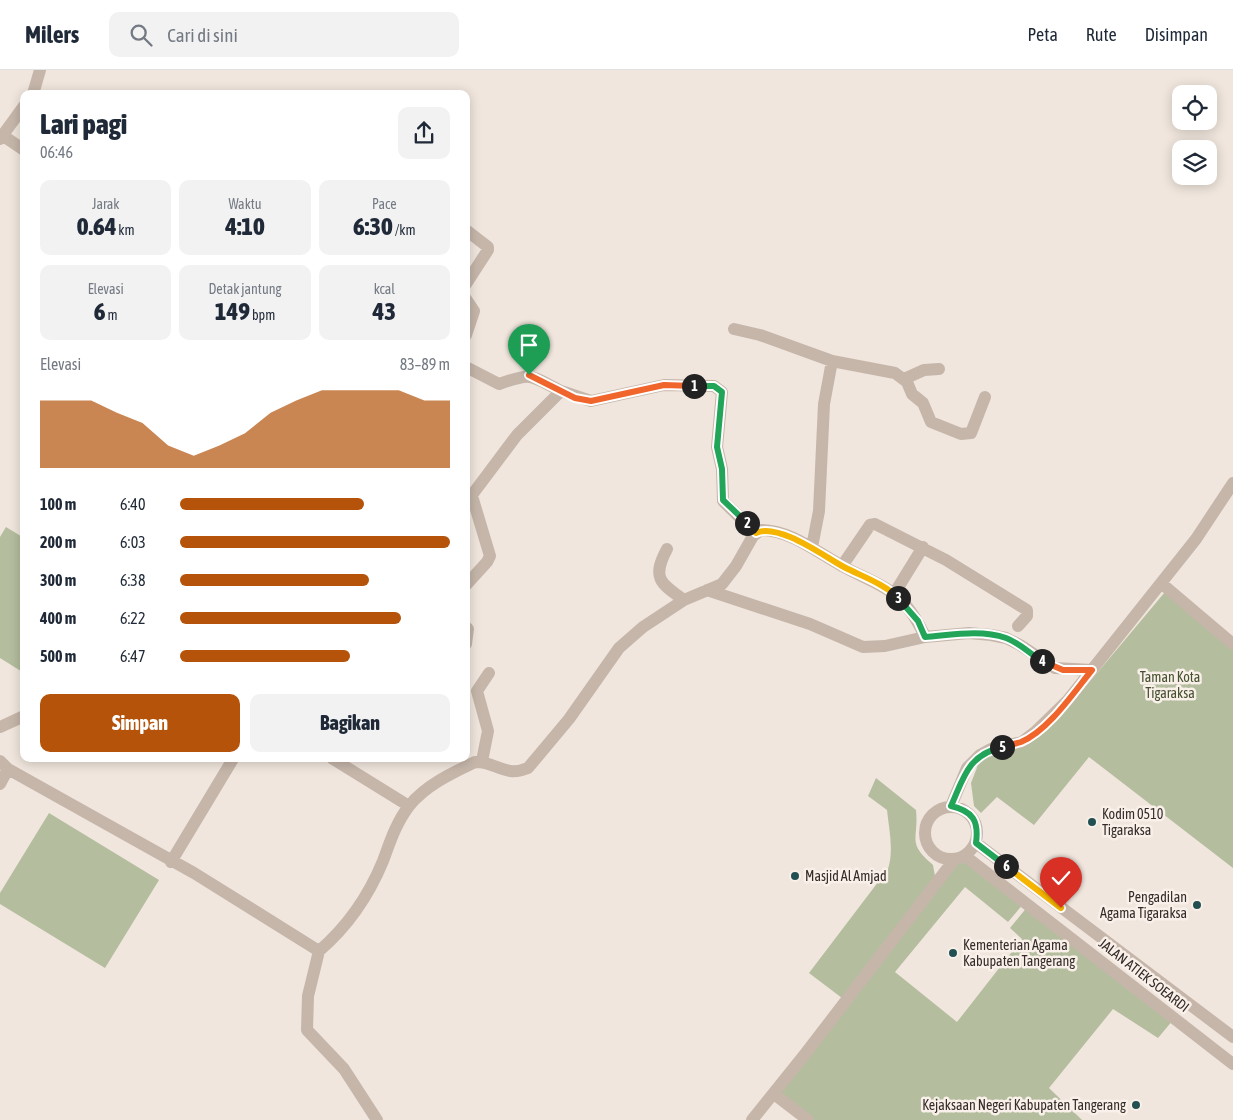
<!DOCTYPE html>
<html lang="id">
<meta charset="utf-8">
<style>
body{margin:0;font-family:"Asap Condensed",sans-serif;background:#f2f2f3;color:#1f2937;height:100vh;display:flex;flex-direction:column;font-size:19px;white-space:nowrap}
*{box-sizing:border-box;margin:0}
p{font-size:16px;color:#747a83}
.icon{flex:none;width:28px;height:28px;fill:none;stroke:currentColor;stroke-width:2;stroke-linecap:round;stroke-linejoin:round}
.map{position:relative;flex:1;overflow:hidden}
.side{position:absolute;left:20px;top:20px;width:450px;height:672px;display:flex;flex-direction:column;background:#fff;border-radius:10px;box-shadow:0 2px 12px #0003}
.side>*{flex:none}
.tools{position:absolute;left:1172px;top:15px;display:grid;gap:10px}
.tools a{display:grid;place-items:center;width:45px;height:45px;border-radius:10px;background:#fff;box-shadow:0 2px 12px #0003;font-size:25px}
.pin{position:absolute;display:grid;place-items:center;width:42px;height:42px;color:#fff;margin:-51px -21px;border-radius:50% 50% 50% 0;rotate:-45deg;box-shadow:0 0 5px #0007}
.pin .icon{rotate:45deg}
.km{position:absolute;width:25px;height:25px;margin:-12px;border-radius:50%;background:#222;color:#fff;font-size:14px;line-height:25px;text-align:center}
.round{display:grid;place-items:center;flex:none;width:52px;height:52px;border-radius:10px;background:#f2f2f3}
.headline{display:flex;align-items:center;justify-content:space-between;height:85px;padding:0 20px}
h1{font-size:28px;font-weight:800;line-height:38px}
.metrics{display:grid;grid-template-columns:repeat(3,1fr);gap:8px;height:85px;padding:5px 20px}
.metrics div{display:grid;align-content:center;border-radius:10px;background:#f2f2f3;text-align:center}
.metrics b{font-size:25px;font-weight:800}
.metrics small{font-size:14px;font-weight:400}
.metrics p{font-size:14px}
.chart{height:140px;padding:10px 20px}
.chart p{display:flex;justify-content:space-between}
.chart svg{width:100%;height:90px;margin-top:5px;fill:#b45309;opacity:.7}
.cta{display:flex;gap:10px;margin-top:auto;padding:10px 20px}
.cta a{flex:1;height:58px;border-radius:10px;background:#b45309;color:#fff;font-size:20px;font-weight:800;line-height:58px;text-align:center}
.cta a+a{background:#f2f2f3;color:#1f2937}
ul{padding:0 20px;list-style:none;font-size:16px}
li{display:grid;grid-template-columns:80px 60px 1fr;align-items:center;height:38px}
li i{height:12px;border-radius:6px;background:#b45309}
header{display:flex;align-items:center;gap:30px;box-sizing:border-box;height:70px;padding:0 25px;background:#fff;border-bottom:1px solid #e0e1e3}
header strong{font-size:24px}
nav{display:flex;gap:28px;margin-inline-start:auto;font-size:18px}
.search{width:350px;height:45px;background:#f2f2f3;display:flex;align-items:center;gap:12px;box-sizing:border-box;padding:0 18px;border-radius:10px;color:#747a83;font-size:19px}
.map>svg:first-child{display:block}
.green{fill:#b4bd9e}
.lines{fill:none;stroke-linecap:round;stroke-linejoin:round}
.minor{stroke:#c6b6aa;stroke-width:12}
.split-1-casing{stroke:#fff;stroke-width:10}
.split-2-casing{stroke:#fff;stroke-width:10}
.split-3-casing{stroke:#fff;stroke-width:10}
.split-4-casing{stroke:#fff;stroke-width:10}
.split-5-casing{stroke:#fff;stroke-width:10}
.split-6-casing{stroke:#fff;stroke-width:10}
.split-7-casing{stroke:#fff;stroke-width:10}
.split-1{stroke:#f0652b;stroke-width:6}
.split-2{stroke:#22a559;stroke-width:6}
.split-3{stroke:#f5b400;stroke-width:6}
.split-4{stroke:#22a559;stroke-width:6}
.split-5{stroke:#f0652b;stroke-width:6}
.split-6{stroke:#22a559;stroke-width:6}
.split-7{stroke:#f5b400;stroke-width:6}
.poi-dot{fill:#225052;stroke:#f8f0e9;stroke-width:2}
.labels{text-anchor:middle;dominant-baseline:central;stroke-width:5;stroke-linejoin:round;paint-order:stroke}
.park-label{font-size:14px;fill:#45502f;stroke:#f8f0e9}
.poi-label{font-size:14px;fill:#352c29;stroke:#f8f0e9;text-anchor:start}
.street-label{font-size:14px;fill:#352c29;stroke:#f8f0e9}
</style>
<header>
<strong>Milers</strong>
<div class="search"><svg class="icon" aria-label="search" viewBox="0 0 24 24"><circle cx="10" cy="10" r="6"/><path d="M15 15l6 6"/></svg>Cari di sini</div>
<nav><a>Peta</a><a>Rute</a><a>Disimpan</a></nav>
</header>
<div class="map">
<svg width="1233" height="1050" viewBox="0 0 1233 1050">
<rect width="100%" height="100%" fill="#f0e6dd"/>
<path class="green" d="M6 457 24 468V603L0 588V467Z
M1165 522 1233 575V798L1089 687 1034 755 997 727 981 743 974 736 971 713 978 695 986 688 1002 682 1072 633Z
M876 708 916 740C919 770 906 772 933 795L935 806 842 928 809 903 888 799C894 780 889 759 887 740L868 726Z
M49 743 159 810 105 898 0 834V823Z
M965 789 1024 833 1008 852 965 817 895 902 957 952 1022 869 1010 858 1028 836 1173 950 1158 968 1113 939 1049 1018 1082 1050H810L776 1024 954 792Z"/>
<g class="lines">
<path class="minor" d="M33 24 40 0
M2 65 24 80
M0 69 24 36
M466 160 488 177V180L466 214
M466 229 474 241 466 265
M734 259 760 265 832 291 895 303 907 312 912 324 923 333 931 352 961 364 971 363 985 327
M466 297 499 314C533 302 529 305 561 321
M904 309 924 300 939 299
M466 433 517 365 561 321 591 331 664 315 714 316 722 322 717 377 722 399 723 431 756 463
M812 477 819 441 824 334 832 291
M667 479C652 507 659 513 684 530
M842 496 870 455 875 454 946 490 1027 540V546L1018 556
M1161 513 1233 574
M466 515 487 492 490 486 472 426
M707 520 810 554 863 577 885 576 925 567 969 563 991 565 1006 568 1020 575 1055 598 1092 600
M894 524 923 477
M466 557 468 559 466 574
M0 657 24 646
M333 689 409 736
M0 691 8 699 194 803 319 881C347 857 369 825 383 791 390 772 396 753 409 736 426 715 452 703 475 692 496 691 504 708 528 698L569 649 619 578 643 557 684 530 722 514 736 496 753 466 761 460C791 460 818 483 844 497 860 506 880 513 894 524 908 535 918 551 925 567
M482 691 488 661 477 621 489 603
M0 714 8 699
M951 736 967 698 980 685 991 679 1022 672 1035 662 1068 630 1196 469 1233 413
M925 763a26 26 0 1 1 52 0a26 26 0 1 1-52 0Z
M976 773 1233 967
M965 786 1233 994
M171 792 233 689
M319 881 308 926 307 960 344 999 377 1050
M774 1024 808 1050
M752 1050 805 984 954 790"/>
</g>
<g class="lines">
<g class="split-1-casing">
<path id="split-1" d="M529 305 575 328 591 331 664 315 694 316"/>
</g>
<g class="split-2-casing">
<path id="split-2" d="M694 316H714L722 322 717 377 722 399 723 430 747 453"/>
</g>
<g class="split-3-casing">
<path id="split-3" d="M747 453 756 463C778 452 825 487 844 497 861 506 885 514 898 528"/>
</g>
<g class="split-4-casing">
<path id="split-4" d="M898 528 918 551 925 567C951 565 981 559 1006 568 1020 573 1030 584 1042 591"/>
</g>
<g class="split-5-casing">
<path id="split-5" d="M1002 677C1008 675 1015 674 1021 672 1048 661 1074 622 1092 600H1063L1042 591"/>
</g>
<g class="split-6-casing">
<path id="split-6" d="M1002 677C968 685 964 707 951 736 973 741 979 751 976 773L1006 796"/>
</g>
<g class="split-7-casing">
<path id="split-7" d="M1006 796 1061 838"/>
</g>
<use href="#split-1" class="split-1"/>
<use href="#split-2" class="split-2"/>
<use href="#split-3" class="split-3"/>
<use href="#split-4" class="split-4"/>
<use href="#split-5" class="split-5"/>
<use href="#split-6" class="split-6"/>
<use href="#split-7" class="split-7"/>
</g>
<g class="poi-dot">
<circle cx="1092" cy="752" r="5"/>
<circle cx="795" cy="806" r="5"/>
<circle cx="1197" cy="835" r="5"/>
<circle cx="953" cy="883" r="5"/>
<circle cx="1136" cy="1035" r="5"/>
</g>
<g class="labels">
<g class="park-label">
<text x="1170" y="607">Taman Kota<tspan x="1170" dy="16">Tigaraksa</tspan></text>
</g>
<g class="poi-label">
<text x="1102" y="744">Kodim 0510<tspan x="1102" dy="16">Tigaraksa</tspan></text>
<text x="805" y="806">Masjid Al Amjad</text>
<text x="1187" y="827" text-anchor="end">Pengadilan<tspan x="1187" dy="16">Agama Tigaraksa</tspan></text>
<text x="963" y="875">Kementerian Agama<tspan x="963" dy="16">Kabupaten Tangerang</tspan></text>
<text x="1126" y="1035" text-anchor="end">Kejaksaan Negeri Kabupaten Tangerang</text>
</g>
<g class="street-label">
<text transform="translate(1144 905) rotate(38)">JALAN ATIEK SOEARDI</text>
</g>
</g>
</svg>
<div class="tools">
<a><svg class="icon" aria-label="locate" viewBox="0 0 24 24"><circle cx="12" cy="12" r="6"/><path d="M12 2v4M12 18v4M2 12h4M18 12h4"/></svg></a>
<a><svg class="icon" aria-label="layers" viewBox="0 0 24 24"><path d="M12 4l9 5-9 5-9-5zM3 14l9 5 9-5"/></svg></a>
</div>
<div class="pin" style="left:529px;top:305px;background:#1e9e55"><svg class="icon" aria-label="arrive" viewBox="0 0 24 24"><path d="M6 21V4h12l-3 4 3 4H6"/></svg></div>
<div class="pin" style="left:1061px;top:838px;background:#d93025"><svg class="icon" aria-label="check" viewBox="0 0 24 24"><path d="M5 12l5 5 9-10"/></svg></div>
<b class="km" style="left:694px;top:316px">1</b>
<b class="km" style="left:747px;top:453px">2</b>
<b class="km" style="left:898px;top:528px">3</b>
<b class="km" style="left:1042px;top:591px">4</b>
<b class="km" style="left:1002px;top:677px">5</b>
<b class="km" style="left:1006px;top:796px">6</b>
<section class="side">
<div class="headline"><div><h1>Lari pagi</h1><p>06:46</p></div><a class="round"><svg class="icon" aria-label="share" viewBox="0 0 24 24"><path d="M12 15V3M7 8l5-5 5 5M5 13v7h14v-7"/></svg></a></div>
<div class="metrics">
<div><p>Jarak</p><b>0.64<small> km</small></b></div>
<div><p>Waktu</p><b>4:10</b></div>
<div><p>Pace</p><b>6:30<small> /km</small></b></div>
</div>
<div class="metrics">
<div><p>Elevasi</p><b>6<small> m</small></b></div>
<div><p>Detak jantung</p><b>149<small> bpm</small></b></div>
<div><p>kcal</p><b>43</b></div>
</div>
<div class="chart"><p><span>Elevasi</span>83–89 m</p>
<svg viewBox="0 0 160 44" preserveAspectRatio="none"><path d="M0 44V11L10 11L20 11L30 17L40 22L50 33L60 38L70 33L80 27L90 17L100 11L110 6L120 6L130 6L140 6L150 11L160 11V44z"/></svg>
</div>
<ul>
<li><b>100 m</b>6:40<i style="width:68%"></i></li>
<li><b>200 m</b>6:03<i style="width:100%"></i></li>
<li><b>300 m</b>6:38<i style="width:70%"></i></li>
<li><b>400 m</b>6:22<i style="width:82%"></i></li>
<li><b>500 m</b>6:47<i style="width:63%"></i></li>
</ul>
<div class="cta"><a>Simpan</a><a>Bagikan</a></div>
</section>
</div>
